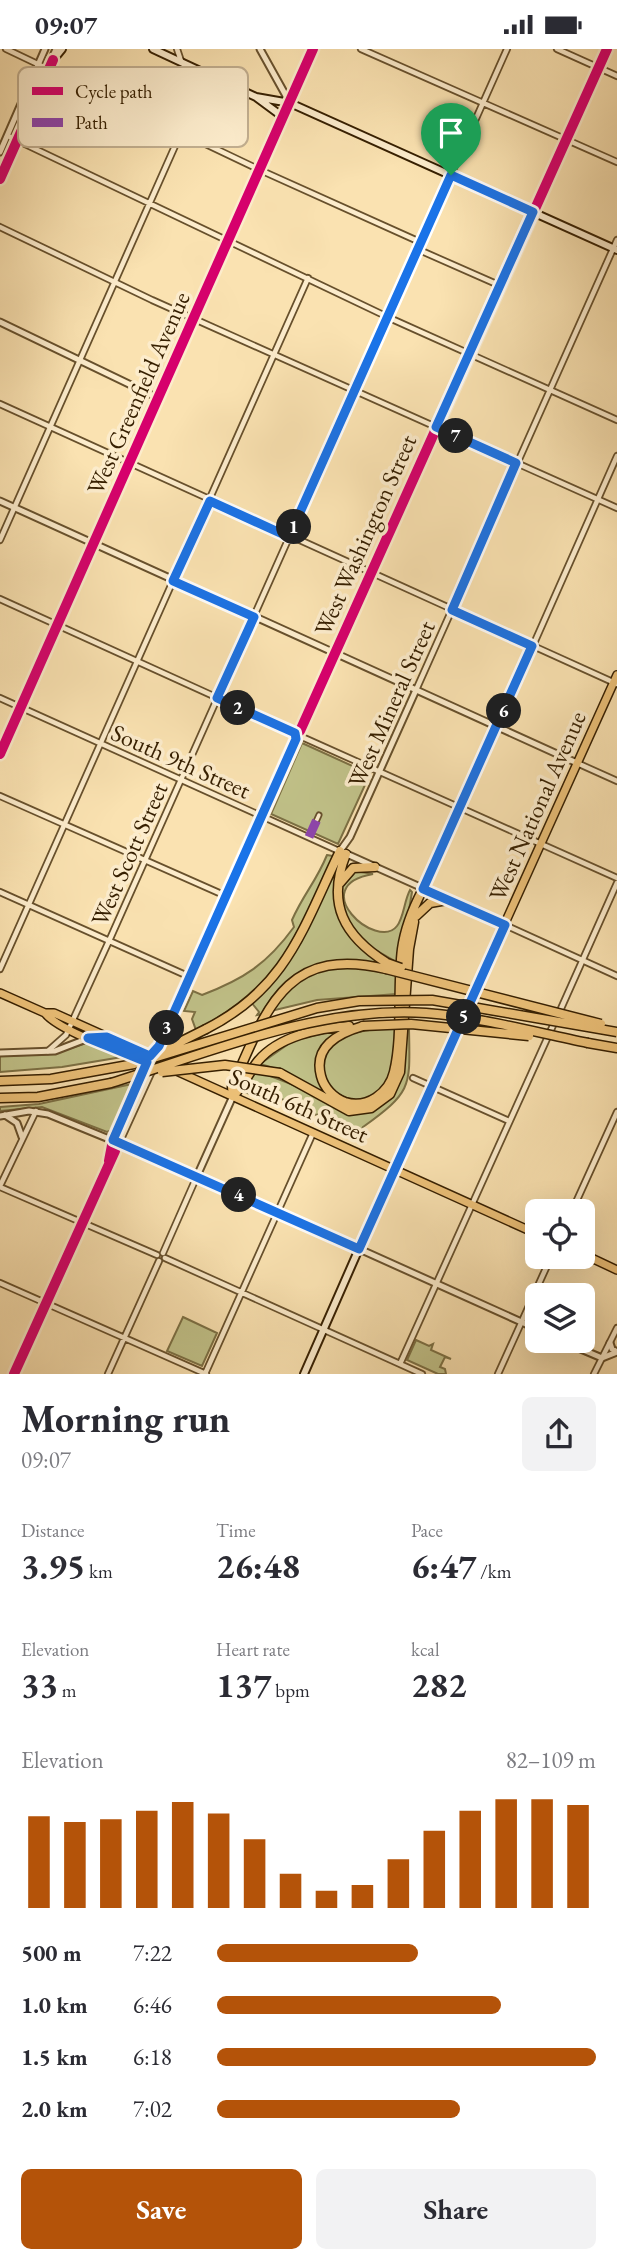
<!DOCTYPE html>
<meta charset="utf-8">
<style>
body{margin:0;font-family:"EB Garamond",serif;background:#f2f2f3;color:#2b2b33;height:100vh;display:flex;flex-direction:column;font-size:26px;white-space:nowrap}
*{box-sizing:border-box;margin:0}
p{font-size:23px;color:#7c7c81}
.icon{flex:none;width:38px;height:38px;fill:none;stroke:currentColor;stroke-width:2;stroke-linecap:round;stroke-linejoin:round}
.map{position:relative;height:1325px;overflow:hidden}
.panel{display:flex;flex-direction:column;background:#fff;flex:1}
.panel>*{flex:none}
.buttons{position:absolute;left:525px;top:1150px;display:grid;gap:14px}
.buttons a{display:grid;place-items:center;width:70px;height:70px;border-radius:10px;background:#fff;box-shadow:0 7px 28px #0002;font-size:35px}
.pin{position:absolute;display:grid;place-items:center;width:60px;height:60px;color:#fff;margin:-72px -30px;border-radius:50% 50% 50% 0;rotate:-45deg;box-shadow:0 0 7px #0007}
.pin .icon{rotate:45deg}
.km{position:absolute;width:35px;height:35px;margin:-18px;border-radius:50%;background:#222;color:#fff;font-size:19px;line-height:35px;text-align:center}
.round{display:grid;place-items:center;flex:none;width:74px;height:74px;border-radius:10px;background:#f2f2f3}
.overview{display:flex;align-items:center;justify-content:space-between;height:119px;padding:0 21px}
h1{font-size:38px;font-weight:700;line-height:52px}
.stats{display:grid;grid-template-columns:repeat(3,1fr);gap:10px;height:119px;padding:7px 21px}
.stats div{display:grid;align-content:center}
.stats b{font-size:35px;font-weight:700}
.stats small{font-size:19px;font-weight:400}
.stats p{font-size:19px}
.chart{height:196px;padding:14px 21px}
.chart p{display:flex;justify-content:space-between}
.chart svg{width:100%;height:126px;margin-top:7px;stroke:#b45309;stroke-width:6}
.primary-button{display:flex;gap:14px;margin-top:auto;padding:14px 21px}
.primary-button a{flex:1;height:80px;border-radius:10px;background:#b45309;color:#fff;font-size:28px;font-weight:700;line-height:80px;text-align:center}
.primary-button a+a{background:#f2f2f3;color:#2b2b33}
ul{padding:0 21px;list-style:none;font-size:23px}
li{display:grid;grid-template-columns:112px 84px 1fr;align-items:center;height:52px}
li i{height:18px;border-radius:9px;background:#b45309}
.status{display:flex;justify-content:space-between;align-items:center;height:49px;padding:0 35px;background:#fff;direction:ltr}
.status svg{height:19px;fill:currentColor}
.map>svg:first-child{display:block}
.green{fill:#c1c289;stroke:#7c7044;stroke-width:2}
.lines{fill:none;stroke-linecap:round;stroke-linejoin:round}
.pedestrian-casing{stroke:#67502c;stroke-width:7}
.minor-casing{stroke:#67502c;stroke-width:8}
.tertiary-casing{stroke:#67502c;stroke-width:9}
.secondary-casing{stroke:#361f00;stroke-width:10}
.primary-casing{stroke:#361f00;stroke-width:10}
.motorway-casing{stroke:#361f00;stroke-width:11}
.pedestrian{stroke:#fceccc;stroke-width:3.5}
.minor{stroke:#fceccc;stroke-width:4.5}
.tertiary{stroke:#fceccc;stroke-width:5}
.secondary{stroke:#fceccc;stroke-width:6}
.primary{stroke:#edc178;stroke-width:7}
.motorway{stroke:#edc178;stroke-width:8}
.motorway-bridge-casing{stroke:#361f00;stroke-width:11;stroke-linecap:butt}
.motorway-bridge{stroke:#edc178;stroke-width:8}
.quiet{stroke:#8e44ad;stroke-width:9;stroke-dasharray:18 9;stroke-linecap:butt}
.cycleway-casing{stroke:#fceccc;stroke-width:15}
.cycleway{stroke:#d6006c;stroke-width:10}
.route-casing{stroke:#fff;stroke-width:14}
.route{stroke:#1a73e8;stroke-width:9}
.labels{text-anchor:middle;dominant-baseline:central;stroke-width:7;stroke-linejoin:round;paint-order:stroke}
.street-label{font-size:24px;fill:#361f00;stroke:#fceccc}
.key{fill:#fceccc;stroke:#c1ae8f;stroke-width:2}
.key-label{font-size:19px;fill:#361f00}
</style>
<div class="status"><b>09:07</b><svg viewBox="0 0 49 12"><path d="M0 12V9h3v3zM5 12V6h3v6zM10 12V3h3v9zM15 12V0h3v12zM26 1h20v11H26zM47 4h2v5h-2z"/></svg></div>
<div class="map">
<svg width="617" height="1325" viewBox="0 0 617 1325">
<rect width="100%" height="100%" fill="#fae2b1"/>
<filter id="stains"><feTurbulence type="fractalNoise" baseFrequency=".00286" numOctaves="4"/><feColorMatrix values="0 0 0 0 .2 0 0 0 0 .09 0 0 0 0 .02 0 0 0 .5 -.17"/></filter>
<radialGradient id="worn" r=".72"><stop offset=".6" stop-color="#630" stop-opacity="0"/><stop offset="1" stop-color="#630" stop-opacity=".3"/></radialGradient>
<path class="green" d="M302 694 370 725 338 795 271 765Z
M327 806 333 807C297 889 279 938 196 981L192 970 195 963 184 962 193 942 202 946C244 930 267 915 294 878L292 871C304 844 316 833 327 806Z
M336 818 334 848 340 870 384 916C332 906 288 913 262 965L257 966 259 963 251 953 265 941Z
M355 822 373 825C304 837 377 903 397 877 404 868 404 852 410 841L412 843 400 915 367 896 347 872 340 846 342 833Z
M342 916 399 926 397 945 317 951 271 962C290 932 309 924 342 916Z
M406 978 409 979C410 1038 413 1042 363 1078L360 1085 352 1078 322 1064 316 1066 269 1044 265 1052 243 1042 255 1021 365 1064C406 1051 404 1015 406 978Z
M395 979C393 1006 395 1049 359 1051 346 1051 338 1046 329 1037 303 987 360 980 395 979Z
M342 980C278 1029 354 1084 388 1042 403 1025 391 997 401 981 400 997 401 1015 396 1030 378 1088 320 1041 291 1026 281 1021 271 1018 260 1015L294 991Z
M89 993 122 1008 62 1018 0 1023V1007L54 1005Z
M132 1035 112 1081 107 1083 42 1058 0 1062V1058L39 1055Z
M183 1268 217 1284 202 1317 167 1302Z
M416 1291 429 1297 433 1295 431 1301 451 1310 445 1308 440 1318 445 1320 446 1325H438L407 1311Z"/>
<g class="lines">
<g class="pedestrian-casing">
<path id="pedestrian" d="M309 788 319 766"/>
</g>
<g class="minor-casing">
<path id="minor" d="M6 0 260 121 420 193
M177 0 181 12
M361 0 617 113
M557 0 617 27
M8 87 394 271 617 371
M0 178 152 251 617 459
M417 200 501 237
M0 355 617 635
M0 491 207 25
M0 550 295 684
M416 641 617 191
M0 649 339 802
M497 678 617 407
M300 682 607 0
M302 688 617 829
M577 714 617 732
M0 747 226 847
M0 843 190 928
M505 876 617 927
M0 920 308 229
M559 964 617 834
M48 1002 66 986 109 892 507 0
M413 1029 509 1072
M109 1112 113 1091 150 1007 159 997 296 690
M0 1137 36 1062
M0 1138 157 1206
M572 1162 617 1063
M163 1204 197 1127
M165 1209 422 1325
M0 1234 206 1325
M400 1315 555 972
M14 1325 153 1020
M108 1325 159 1212
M205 1325 313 1084
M498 1325 551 1208
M594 1325 617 1279"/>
</g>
<g class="tertiary-casing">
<path id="tertiary" d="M260 0 290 54
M0 103 45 0
M0 130 56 0
M0 273 158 349
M0 452 577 714
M416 641 350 788 340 802 505 876
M423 840 497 678
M0 1004 55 1002 94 987H102
M5 1066 17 1074 22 1088
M0 1067 29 1062 48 1065 175 1117 537 1280
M197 1127 233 1047
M562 1292 602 1309 617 1303
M610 1294 612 1300 617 1303"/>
</g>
<g class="secondary-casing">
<path id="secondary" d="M153 0 256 48 290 54 617 201
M53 11 62 0
M256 48 283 68
M0 705 313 0
M304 1325 394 1120"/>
</g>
<g class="primary-casing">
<path id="primary" d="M0 944 45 964H54L150 1007 161 1015 537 1185
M45 964C58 982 131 1007 155 1016L161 1015
M394 1120 617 626
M583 1205 617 1221"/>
</g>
<g class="motorway-casing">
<path id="motorway" d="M346 805C326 855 344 887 387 914
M340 834 353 819 375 818
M416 867 430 854 447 851
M363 977C339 984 313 997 321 1027 324 1039 334 1049 345 1053 367 1060 389 1044 394 1023 403 986 397 939 402 900 405 878 413 859 423 840
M206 980C287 939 303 879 340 802
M588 994 617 999
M280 1024 349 1062 371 1059 390 1045 400 1023 409 900 414 873
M0 1032 51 1030 134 1015
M233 1047 232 1038C266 961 285 896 386 920
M233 1047C244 1037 249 1023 258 1012 279 987 319 979 349 977
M0 1049 38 1048 111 1034"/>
</g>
<use href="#pedestrian" class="pedestrian"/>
<use href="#minor" class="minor"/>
<use href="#tertiary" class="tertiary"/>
<use href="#secondary" class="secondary"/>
<use href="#primary" class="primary"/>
<use href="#motorway" class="motorway"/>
<g class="motorway-bridge-casing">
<path id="motorway-bridge" d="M387 914 401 919
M386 920 601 975
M363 977 411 975 529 987
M162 1002 206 980
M134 1015 317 959 359 952 432 951 617 983
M162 1023 225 1016 280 1024
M111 1034C211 1003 318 957 426 964 480 968 534 983 588 994"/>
</g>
<use href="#motorway-bridge" class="motorway-bridge"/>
<path class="quiet" d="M309 788 319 766"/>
<g class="cycleway-casing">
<path id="cycleway" d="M0 130 53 11
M300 682 607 0
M0 705 313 0
M109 1112 113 1091 150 1007 159 997 296 690
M14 1325 115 1102"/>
</g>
<use href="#cycleway" class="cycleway"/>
</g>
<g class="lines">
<g class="route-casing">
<path id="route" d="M451 126 533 163 436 378 516 414 452 561 532 597 423 840 505 876 359 1200 113 1091 147 1013 88 989 107 988 150 1007 159 997 296 690 295 684 217 649 254 568 173 532 210 452 289 488Z"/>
</g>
<use href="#route" class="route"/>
</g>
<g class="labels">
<g class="street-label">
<text transform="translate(138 344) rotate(-66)">West Greenfield Avenue</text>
<text transform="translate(365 486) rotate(-66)">West Washington Street</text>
<text transform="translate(391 655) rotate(-66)">West Mineral Street</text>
<text transform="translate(181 712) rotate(24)">South 9th Street</text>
<text transform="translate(537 757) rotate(-66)">West National Avenue</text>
<text transform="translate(129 805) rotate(-66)">West Scott Street</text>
<text transform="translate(299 1056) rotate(24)">South 6th Street</text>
</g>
</g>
<rect x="18" y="18" width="230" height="80" rx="10" class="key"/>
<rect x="32" y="38" width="31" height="8" fill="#d6006c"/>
<rect x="32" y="69" width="31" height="9" fill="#8e44ad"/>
<g class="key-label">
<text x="75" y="49">Cycle path</text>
<text x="75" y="80">Path</text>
</g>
<rect width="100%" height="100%" filter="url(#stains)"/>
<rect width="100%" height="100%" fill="url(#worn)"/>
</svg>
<div class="buttons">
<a><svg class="icon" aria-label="locate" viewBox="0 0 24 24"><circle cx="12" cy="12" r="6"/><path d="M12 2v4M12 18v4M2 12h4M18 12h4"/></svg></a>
<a><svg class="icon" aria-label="layers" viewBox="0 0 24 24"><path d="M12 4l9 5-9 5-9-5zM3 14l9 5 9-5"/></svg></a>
</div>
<div class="pin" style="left:451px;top:126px;background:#1e9e55"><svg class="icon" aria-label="arrive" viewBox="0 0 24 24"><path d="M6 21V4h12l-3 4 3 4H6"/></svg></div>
<b class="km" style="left:294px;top:478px">1</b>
<b class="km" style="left:238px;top:659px">2</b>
<b class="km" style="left:167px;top:979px">3</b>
<b class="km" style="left:239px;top:1146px">4</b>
<b class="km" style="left:464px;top:968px">5</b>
<b class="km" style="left:504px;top:662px">6</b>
<b class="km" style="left:456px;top:387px">7</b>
</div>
<section class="panel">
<div class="overview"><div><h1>Morning run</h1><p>09:07</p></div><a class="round"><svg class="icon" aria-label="share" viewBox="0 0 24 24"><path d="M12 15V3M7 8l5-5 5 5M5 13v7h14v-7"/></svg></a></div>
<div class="stats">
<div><p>Distance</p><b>3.95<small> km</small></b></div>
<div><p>Time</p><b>26:48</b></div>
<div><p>Pace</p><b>6:47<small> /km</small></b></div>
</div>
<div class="stats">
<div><p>Elevation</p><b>33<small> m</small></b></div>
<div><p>Heart rate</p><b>137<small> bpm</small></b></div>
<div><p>kcal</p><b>282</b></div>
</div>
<div class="chart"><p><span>Elevation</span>82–109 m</p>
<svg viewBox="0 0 160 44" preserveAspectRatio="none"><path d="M5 44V12M15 44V14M25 44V13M35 44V10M45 44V7M55 44V11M65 44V20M75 44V32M85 44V38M95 44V36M105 44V27M115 44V17M125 44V10M135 44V6M145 44V6M155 44V8"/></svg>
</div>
<ul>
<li><b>500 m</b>7:22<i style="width:53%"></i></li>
<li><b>1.0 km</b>6:46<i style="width:75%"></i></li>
<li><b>1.5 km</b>6:18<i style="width:100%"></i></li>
<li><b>2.0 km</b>7:02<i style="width:64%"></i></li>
</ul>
<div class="primary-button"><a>Save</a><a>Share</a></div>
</section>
